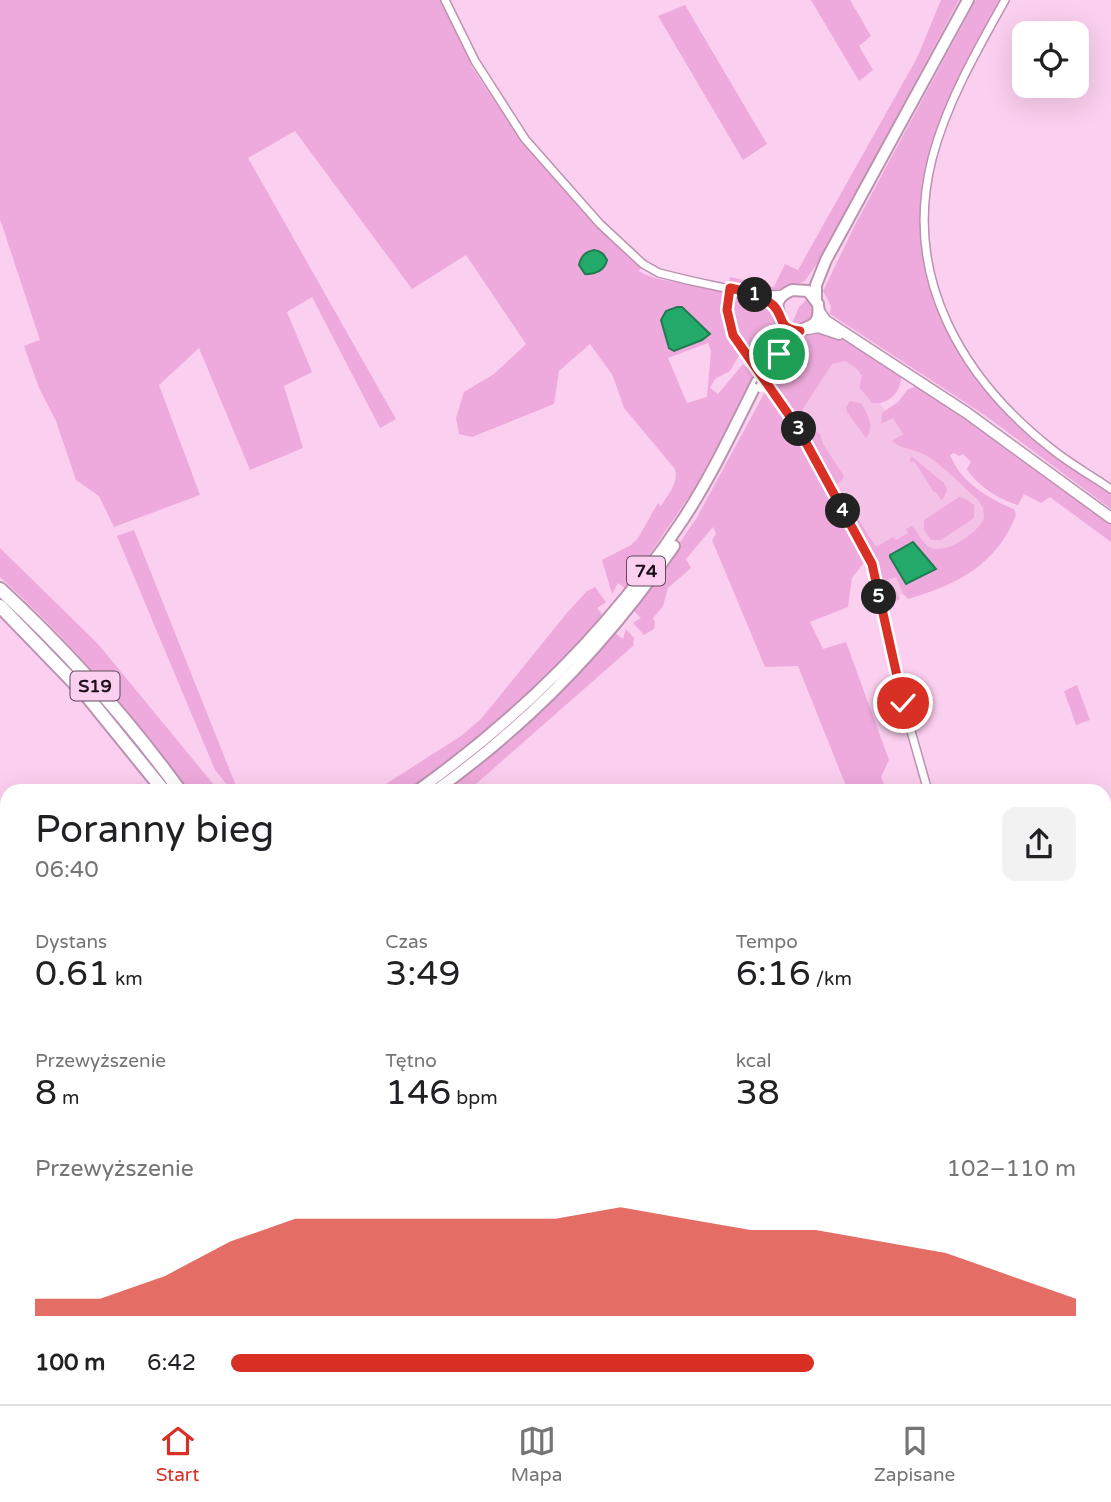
<!DOCTYPE html>
<html lang="pl">
<meta charset="utf-8">
<style>
body{margin:0;font-family:"Varela Round",sans-serif;background:#f2f2f2;color:#202124;height:100vh;display:flex;flex-direction:column;font-size:26px;white-space:nowrap}
*{box-sizing:border-box;margin:0}
p{font-size:23px;color:#757577}
.icon{flex:none;width:38px;height:38px;fill:none;stroke:currentColor;stroke-width:2;stroke-linecap:round;stroke-linejoin:round}
.map{position:relative;flex:1;overflow:hidden}
.details{position:absolute;left:0px;top:784px;width:1111px;height:621px;display:flex;flex-direction:column;background:#fff;border-radius:21px 21px 0 0;box-shadow:0 7px 28px #0002}
.details>*{flex:none}
.buttons{position:absolute;left:1012px;top:21px;display:grid;gap:14px}
.buttons a{display:grid;place-items:center;width:77px;height:77px;border-radius:14px;background:#fff;box-shadow:0 7px 28px #0002;font-size:35px}
.pin{position:absolute;display:grid;place-items:center;width:60px;height:60px;color:#fff;margin:-30px;border:4px solid #fff;border-radius:50%;box-shadow:0 2px 7px #0007}
.km{position:absolute;width:35px;height:35px;margin:-18px;border-radius:50%;background:#222;color:#fff;font-size:19px;line-height:35px;text-align:center}
.round{display:grid;place-items:center;flex:none;width:74px;height:74px;border-radius:14px;background:#f2f2f2}
.headline{display:flex;align-items:center;justify-content:space-between;height:119px;padding:0 35px}
h1{font-size:38px;font-weight:600;line-height:52px}
.figures{display:grid;grid-template-columns:repeat(3,1fr);gap:10px;height:119px;padding:7px 35px}
.figures div{display:grid;align-content:center}
.figures b{font-size:35px;font-weight:600}
.figures small{font-size:19px;font-weight:400}
.figures p{font-size:19px}
.chart{height:196px;padding:14px 35px}
.chart p{display:flex;justify-content:space-between}
.chart svg{width:100%;height:126px;margin-top:7px;fill:#d93025;opacity:.7}
ul{padding:0 35px;list-style:none;font-size:23px}
li{display:grid;grid-template-columns:112px 84px 1fr;align-items:center;height:52px}
li i{height:18px;border-radius:9px;background:#d93025}
.tab-bar{display:flex;justify-content:space-around;align-items:center;height:98px;border-top:2px solid #e0e0e0;background:#fff;font-size:19px;color:#757577}
.tab-bar a{display:grid;justify-items:center;gap:4px}
.tab-bar .current{color:#d93025}
.map>svg:first-child{display:block}
.built{fill:#f5c2e7}
.green{fill:#eeaadc;fill-rule:evenodd}
.water{fill:#23a969;stroke:#217b51;stroke-width:2}
.lines{fill:none;stroke-linecap:round;stroke-linejoin:round}
.river{stroke:#23a969;stroke-width:10}
.street-casing{stroke:#bc92b0;stroke-width:10}
.secondary-casing{stroke:#bc92b0;stroke-width:13}
.primary-casing{stroke:#bc92b0;stroke-width:14}
.highway-casing{stroke:#bc92b0;stroke-width:16}
.street{stroke:#fff;stroke-width:7}
.secondary{stroke:#fff;stroke-width:10}
.primary{stroke:#fff;stroke-width:10}
.highway{stroke:#fff;stroke-width:12}
.primary-bridge-casing{stroke:#bc92b0;stroke-width:14;stroke-linecap:butt}
.primary-bridge{stroke:#fff;stroke-width:10}
.route-casing{stroke:#fff;stroke-width:14}
.route{stroke:#d93025;stroke-width:9}
.labels{text-anchor:middle;dominant-baseline:central;stroke-width:5;stroke-linejoin:round;paint-order:stroke}
.shield{fill:#fbcfef;stroke:#60495a;stroke-width:2}
.shield-label{font-size:18px;font-weight:bold;fill:#1d0f1a}
</style>
<div class="map">
<svg width="1111" height="1404" viewBox="0 0 1111 1404">
<rect width="100%" height="100%" fill="#fbcfef"/>
<path class="built" d="M829 354 868 362 878 400 889 416 894 415 988 501 975 562 901 595 887 596 791 408Z"/>
<path class="green" d="M0 0H443L465 45 472 67 523 143 598 228 642 266 639 271C665 287 698 279 725 293V326L729 337 740 354 730 371 715 379 710 388 718 394 743 364 753 373 749 391 695 488 626 589 618 583 612 594 602 560 631 545 638 538 658 503 661 506C668 494 679 483 675 469L624 408 613 376 590 344 559 371 554 404 472 437 459 434 456 418 464 392 494 374 526 344 466 255 412 289 295 131 248 158 396 419 380 428 312 297 287 312 312 372 284 386 303 448 250 470 199 348 159 385 200 495 114 527 99 496 76 480 56 421 39 388 24 346 40 340 0 219ZM708 343 711 351 707 397 687 403 668 358Z
M811 0H850L871 36 859 46 873 70 859 81Z
M941 0H959L821 258 805 281 778 293 732 285 729 282 730 277 774 287 785 264 798 270 917 58Z
M976 0H1003L964 71 925 181 921 214 925 263 932 290 952 340 985 389 1009 416 1049 451 1111 492V509L986 416 830 314 831 306 823 291 856 223Z
M685 5 767 144 743 160 658 16Z
M737 294 769 306C785 330 773 343 762 366 746 351 718 315 737 294Z
M810 296 815 318 806 323 791 326 799 307Z
M812 330 840 337 901 374C902 393 888 405 872 403L859 387 862 376 857 369 845 361 832 364 801 412 805 422 820 434 823 444 844 476 842 480 836 484 876 547 893 537 896 540 908 533 906 529 912 526C919 533 922 544 931 548 947 554 978 533 984 518L983 508 978 500C962 486 946 468 927 456 916 449 902 450 892 441L903 434 893 418 881 424 882 413 898 402 908 389 915 387 933 395 1111 525V542L1050 497 1041 503 1024 494 1018 505C1000 500 976 485 967 469L971 462 963 454 959 456 954 453 950 455C952 458 953 462 955 465 966 485 993 501 1014 509L1016 515C997 565 956 585 908 599L903 594 896 577 884 581 888 592 896 591 900 599 893 602 885 601 877 573 797 421 770 377 790 340Z
M766 390 798 438 866 560 852 578 848 607 810 622 823 649 846 642 889 760 881 777 887 791H848L798 666 765 667 712 540 716 534 713 527 686 559 691 568 668 588 663 606 653 618 655 622 654 629 644 635 633 623 641 618 634 611 636 606 696 519Z
M850 401 861 403C868 415 875 425 866 438L847 412 846 407Z
M911 456 944 483 947 490 944 498 941 500 936 492H934L914 461 910 463Z
M959 497 966 499 974 505V518L941 540H931L924 530V520Z
M134 530 238 791H232L215 770 117 536Z
M0 548 98 644 219 791H188C133 714 70 641 0 577Z
M595 587 606 602 597 608 603 615 591 632 505 717 432 778 409 791H375L461 736 481 719 566 614 587 591Z
M626 629 634 638 633 646 468 791H447L512 740 614 632 623 639Z
M1077 685 1090 720 1076 725 1064 691Z
M1111 961V1013H1104V963Z
M1104 1019H1111V1166L1104 1168Z
M1111 1170V1342L1104 1344V1172Z
M281 1398H336L338 1404H283Z
M491 1398H681L670 1404H490Z
M812 1398H927L910 1404H813Z
M935 1398H1013L994 1404H919Z"/>
<path class="water" d="M594 250C601 251 604 254 607 260 605 270 595 275 585 274L579 265C581 256 585 252 594 250Z
M677 307H682L710 334 702 340 674 351 669 348 661 320 666 311Z
M913 542 936 569 906 584 890 557V555Z"/>
<g class="lines">
<path class="river" d="M1104 1169 1111 1168
M1104 1345 1111 1343
M478 1404 481 1398
M914 1404 931 1398"/>
<g class="street-casing">
<path id="street" d="M445 0 475 61 525 139 600 224 643 264 659 273C682 279 765 299 784 294
M1005 0C977 50 946 104 932 159 902 277 962 379 1053 450 1072 465 1092 476 1111 489
M731 288 727 310 733 335 798 428 872 564 903 703 928 791
M754 295 771 304 777 313
M724 1398 726 1404"/>
</g>
<g class="secondary-casing">
<path id="secondary" d="M819 311 826 321 967 413 1111 518
M808 329 818 327 839 334
M1104 870 1111 866
M0 1083 7 1079
M0 1095 7 1090
M1104 1377 1111 1375
M0 1397 7 1393
M1011 1404 1031 1398"/>
</g>
<g class="primary-casing">
<path id="primary" d="M816 300V285L826 260 968 0
M765 367C770 357 781 342 782 330 783 313 766 302 792 290L808 291 818 304C822 333 801 324 788 338 780 348 775 361 769 372
M417 791C522 716 613 626 684 518 712 475 734 428 757 382
M435 791C529 724 609 641 674 546"/>
</g>
<g class="highway-casing">
<path id="highway" d="M0 589C66 650 127 718 180 791
M0 606 87 696 164 791
M428 1398 429 1404
M439 1398 440 1404"/>
</g>
<use href="#street" class="street"/>
<use href="#secondary" class="secondary"/>
<use href="#primary" class="primary"/>
<use href="#highway" class="highway"/>
<g class="primary-bridge-casing">
<path id="primary-bridge" d="M761 387 769 372"/>
</g>
<use href="#primary-bridge" class="primary-bridge"/>
</g>
<g class="lines">
<g class="route-casing">
<path id="route" d="M779 354 791 335 800 331C777 329 785 317 773 305 762 295 745 291 730 288L727 310 733 335 798 428 872 564 903 703"/>
</g>
<use href="#route" class="route"/>
</g>
<g class="labels">
<g class="shield">
<rect x="627" y="556.5" width="38" height="29" rx="5"/>
<rect x="70.5" y="671.5" width="49" height="29" rx="5"/>
</g>
<g class="shield-label">
<text x="646" y="571">74</text>
<text x="95" y="686">S19</text>
</g>
</g>
</svg>
<div class="buttons">
<a><svg class="icon" aria-label="locate" viewBox="0 0 24 24"><circle cx="12" cy="12" r="6"/><path d="M12 2v4M12 18v4M2 12h4M18 12h4"/></svg></a>
</div>
<div class="pin" style="left:779px;top:354px;background:#1e9e55"><svg class="icon" aria-label="arrive" viewBox="0 0 24 24"><path d="M6 21V4h12l-3 4 3 4H6"/></svg></div>
<div class="pin" style="left:903px;top:703px;background:#d93025"><svg class="icon" aria-label="check" viewBox="0 0 24 24"><path d="M5 12l5 5 9-10"/></svg></div>
<b class="km" style="left:755px;top:295px">1</b>
<b class="km" style="left:799px;top:429px">3</b>
<b class="km" style="left:843px;top:511px">4</b>
<b class="km" style="left:879px;top:597px">5</b>
<section class="details">
<div class="headline"><div><h1>Poranny bieg</h1><p>06:40</p></div><a class="round"><svg class="icon" aria-label="share" viewBox="0 0 24 24"><path d="M12 15V3M7 8l5-5 5 5M5 13v7h14v-7"/></svg></a></div>
<div class="figures">
<div><p>Dystans</p><b>0.61<small> km</small></b></div>
<div><p>Czas</p><b>3:49</b></div>
<div><p>Tempo</p><b>6:16<small> /km</small></b></div>
</div>
<div class="figures">
<div><p>Przewyższenie</p><b>8<small> m</small></b></div>
<div><p>Tętno</p><b>146<small> bpm</small></b></div>
<div><p>kcal</p><b>38</b></div>
</div>
<div class="chart"><p><span>Przewyższenie</span>102–110 m</p>
<svg viewBox="0 0 160 44" preserveAspectRatio="none"><path d="M0 44V38L10 38L20 30L30 18L40 10L50 10L60 10L70 10L80 10L90 6L100 10L110 14L120 14L130 18L140 22L150 30L160 38V44z"/></svg>
</div>
<ul>
<li><b>100 m</b>6:42<i style="width:69%"></i></li>
</ul>
</section>
</div>
<nav class="tab-bar">
<a class="current"><svg class="icon" aria-label="home" viewBox="0 0 24 24"><path d="M3 11l9-7 9 7M6 9v11h12V9"/></svg>Start</a>
<a><svg class="icon" aria-label="map" viewBox="0 0 24 24"><path d="M3 6l6-2 6 2 6-2v14l-6 2-6-2-6 2zM9 4v14M15 6v14"/></svg>Mapa</a>
<a><svg class="icon" aria-label="saved" viewBox="0 0 24 24"><path d="M7 4h10v16l-5-4-5 4z"/></svg>Zapisane</a>
</nav>
